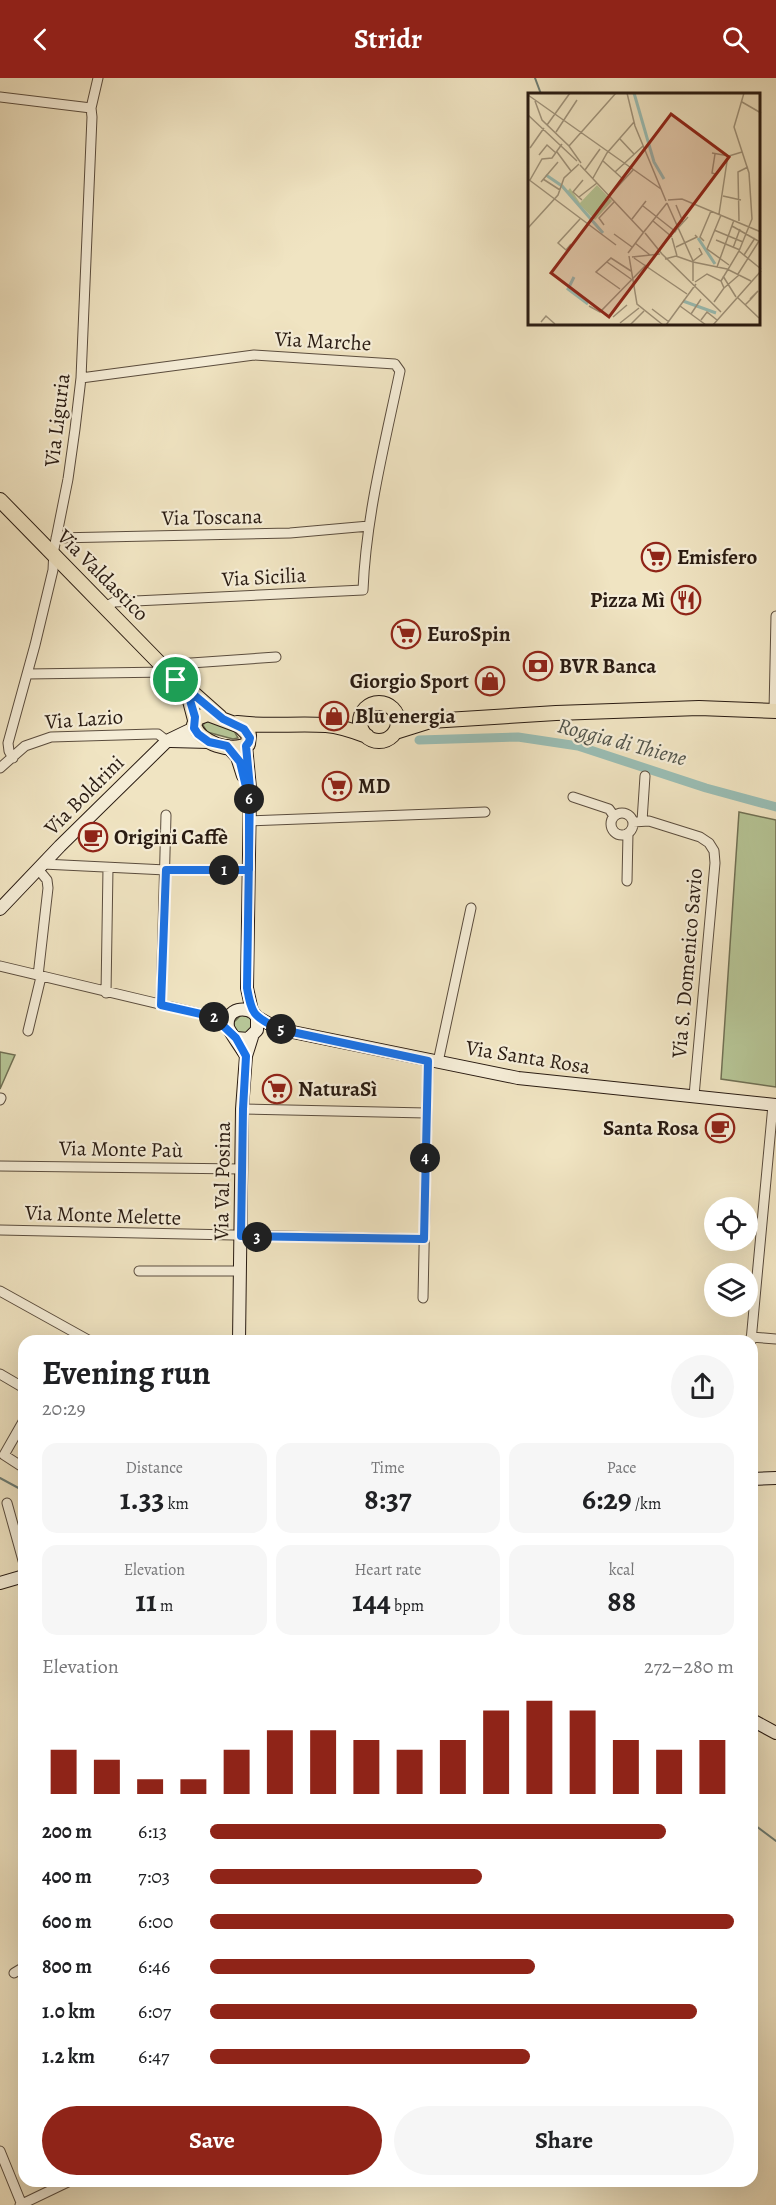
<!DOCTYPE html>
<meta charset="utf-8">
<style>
body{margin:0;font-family:Alegreya,serif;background:#f6f6f6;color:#202124;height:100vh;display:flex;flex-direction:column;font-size:22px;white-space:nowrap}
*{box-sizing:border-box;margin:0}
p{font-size:20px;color:#757577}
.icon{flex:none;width:33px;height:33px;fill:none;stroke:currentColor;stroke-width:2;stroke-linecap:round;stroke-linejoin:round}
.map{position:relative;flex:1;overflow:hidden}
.details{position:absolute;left:18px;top:1257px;width:740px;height:852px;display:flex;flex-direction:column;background:#fff;border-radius:18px;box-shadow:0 6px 24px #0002}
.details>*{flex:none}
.controls{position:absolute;left:704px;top:1119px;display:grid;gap:12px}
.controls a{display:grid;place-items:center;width:54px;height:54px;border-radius:50%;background:#fff;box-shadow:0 6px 24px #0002;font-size:30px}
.pin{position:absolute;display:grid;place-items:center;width:51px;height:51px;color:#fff;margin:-26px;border:3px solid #fff;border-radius:50%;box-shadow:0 2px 6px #0007}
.km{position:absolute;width:30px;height:30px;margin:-15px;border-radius:50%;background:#222;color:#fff;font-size:16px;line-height:30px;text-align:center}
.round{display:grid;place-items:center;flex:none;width:63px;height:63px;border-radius:32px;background:#f6f6f6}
.headline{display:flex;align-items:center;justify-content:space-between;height:102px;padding:0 24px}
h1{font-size:33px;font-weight:600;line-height:45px}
.stats{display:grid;grid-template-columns:repeat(3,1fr);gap:9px;height:102px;padding:6px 24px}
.stats div{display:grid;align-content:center;border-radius:15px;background:#f6f6f6;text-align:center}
.stats b{font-size:30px;font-weight:600}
.stats small{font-size:16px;font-weight:400}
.stats p{font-size:16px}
.chart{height:168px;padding:12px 24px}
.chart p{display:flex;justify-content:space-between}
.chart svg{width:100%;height:108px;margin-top:6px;stroke:#8f2418;stroke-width:6}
.button{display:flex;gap:12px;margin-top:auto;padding:12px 24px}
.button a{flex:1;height:69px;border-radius:36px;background:#8f2418;color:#fff;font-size:24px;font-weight:600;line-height:69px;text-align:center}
.button a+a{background:#f6f6f6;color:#202124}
ul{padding:0 24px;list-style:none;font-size:20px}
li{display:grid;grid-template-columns:96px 72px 1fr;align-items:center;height:45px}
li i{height:15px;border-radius:8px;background:#8f2418}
header{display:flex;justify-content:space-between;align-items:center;height:78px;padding:0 24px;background:#8f2418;color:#fff;font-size:27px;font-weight:600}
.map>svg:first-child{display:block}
.green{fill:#b6c596;stroke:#707054;stroke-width:1.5}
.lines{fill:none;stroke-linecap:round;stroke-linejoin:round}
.stream{stroke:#6d7d74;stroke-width:2}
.canal{stroke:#9abeb5;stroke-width:9}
.street-casing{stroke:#5b4d3e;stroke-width:11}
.secondary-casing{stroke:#291b12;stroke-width:14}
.primary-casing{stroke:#291b12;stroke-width:16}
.street{stroke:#f5edd7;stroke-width:9}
.secondary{stroke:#f5edd7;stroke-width:12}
.primary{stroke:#f0e4c2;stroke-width:14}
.route-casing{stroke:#fff;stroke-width:12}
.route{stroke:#1a73e8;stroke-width:8}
.labels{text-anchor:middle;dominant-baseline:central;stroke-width:4.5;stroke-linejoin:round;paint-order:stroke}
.street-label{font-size:21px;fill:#291b12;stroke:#f5edd7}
.poi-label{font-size:21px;font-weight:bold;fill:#291b12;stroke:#f5edd7;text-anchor:start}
.water-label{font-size:22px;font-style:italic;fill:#51544b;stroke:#f5edd7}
.inset-river{fill:none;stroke:#9abeb5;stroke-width:3}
.inset-road{fill:none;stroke:#a0947c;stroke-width:1.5}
.view{fill:#8f2418;fill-opacity:0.15;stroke:#8f2418;stroke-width:3}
.inset-edge{fill:none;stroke:#291b12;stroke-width:3}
</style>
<header><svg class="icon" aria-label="back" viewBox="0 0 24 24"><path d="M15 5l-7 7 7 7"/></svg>Stridr<svg class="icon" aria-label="search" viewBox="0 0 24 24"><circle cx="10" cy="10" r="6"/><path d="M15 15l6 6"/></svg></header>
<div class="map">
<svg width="776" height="2127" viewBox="0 0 776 2127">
<rect width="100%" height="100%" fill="#f0e4c2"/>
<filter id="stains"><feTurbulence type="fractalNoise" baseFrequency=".00333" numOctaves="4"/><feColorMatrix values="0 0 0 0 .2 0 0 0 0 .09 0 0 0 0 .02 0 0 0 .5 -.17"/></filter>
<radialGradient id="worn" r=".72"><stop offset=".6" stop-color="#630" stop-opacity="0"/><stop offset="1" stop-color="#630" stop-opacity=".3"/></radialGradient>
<path class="green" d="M207 642 234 653 238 660 233 661 207 654 203 647Z
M739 734 776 742V1009L721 1001Z
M241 937 252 939 255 950 241 958 234 951V944Z
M0 974 15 977 0 1011Z"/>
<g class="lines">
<path class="stream" d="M535 0 541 16
M0 1400 24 1413
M752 1745 776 1763"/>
<path class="canal" d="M419 662 518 659 578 668 706 710 776 729"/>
<g class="street-casing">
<path id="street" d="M0 19 91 30
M81 300 254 277 395 286 400 293C385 365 366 438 363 512L114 524 105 529
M56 460 290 455 369 448
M162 587 276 579
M27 596 169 594
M774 633 776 538
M13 680 9 673 8 665 35 567 53 492 54 471 68 401 75 351 81 300 92 39 91 30 98 0
M0 690 25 668 51 659 153 656H158L167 663
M573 719 609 731 614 738
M611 746a11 11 0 1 1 22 0a11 11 0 1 1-22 0Z
M250 743 485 734
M642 743 645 698
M633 744 649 743 700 759 709 765 714 773 715 785 694 1018
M43 786 166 792H249
M38 791 47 802 48 810 38 898
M627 803 628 755
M0 888 214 939 230 938
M106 915 108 790
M161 927 166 737
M28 953 41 899
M438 984 471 830
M0 1022 1 1020
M242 1031 426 1035
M0 1088 242 1091
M0 1152 424 1161
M139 1193H240
M0 1213 90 1263
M423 1220 428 983
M751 1259 776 1261
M751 1263 773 1027
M0 1296 24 1310
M24 1342 4 1377 24 1390
M752 1413V1401
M7 1425 24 1486
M14 1895 24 1889
M0 2073 22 2127
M20 2127 70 2103"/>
</g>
<g class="secondary-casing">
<path id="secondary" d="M171 663 209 664
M227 668 237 679 243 698
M246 668 250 710 247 910 252 933
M0 831 60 768 167 663 194 650
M257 939 278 951 518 1000 776 1027
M236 960 248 961 257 952V939C248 926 225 930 228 949 229 953 243 972 246 978
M239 1263 242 1031 246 978 252 959
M752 1401 776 1400
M0 1505 24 1498
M752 1642 776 1655"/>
</g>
<g class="primary-casing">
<path id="primary" d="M0 422 176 602 189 619 195 642
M185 608 220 639
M360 644a19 19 0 1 1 38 0a19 19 0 1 1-38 0Z
M208 636 240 648 249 657 248 666C232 676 199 665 194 647L197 640Z
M237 645C267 649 296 645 326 647 340 648 354 653 367 658
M395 654 430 643 556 635 699 630 776 633"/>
</g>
<use href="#street" class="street"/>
<use href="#secondary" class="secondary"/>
<use href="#primary" class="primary"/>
</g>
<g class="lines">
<g class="route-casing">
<path id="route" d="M176 602 189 619 195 639 194 650 198 656 209 664 227 668 240 684 249 721V792H166L161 927 214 939 236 960 246 978 243 1031 241 1158 424 1161 428 983 278 951C253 937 252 937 247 910L250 710 246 668 249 664 250 660 244 651 223 641 176 602"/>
</g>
<use href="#route" class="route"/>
</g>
<defs>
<g id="supermarket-ring" transform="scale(1.5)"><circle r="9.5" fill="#f5edd7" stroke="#8f2418" stroke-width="1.5"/><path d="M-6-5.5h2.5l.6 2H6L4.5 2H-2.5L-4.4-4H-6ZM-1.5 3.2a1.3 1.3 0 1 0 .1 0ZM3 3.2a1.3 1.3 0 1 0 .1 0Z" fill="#8f2418"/></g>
<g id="restaurant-ring" transform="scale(1.5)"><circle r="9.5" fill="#f5edd7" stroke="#8f2418" stroke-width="1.5"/><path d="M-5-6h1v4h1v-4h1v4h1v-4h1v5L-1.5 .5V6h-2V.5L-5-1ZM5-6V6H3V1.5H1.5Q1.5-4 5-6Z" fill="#8f2418"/></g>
<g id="bank-ring" transform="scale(1.5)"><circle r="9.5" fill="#f5edd7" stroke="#8f2418" stroke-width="1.5"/><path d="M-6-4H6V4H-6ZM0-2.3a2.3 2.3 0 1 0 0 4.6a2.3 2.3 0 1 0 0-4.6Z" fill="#8f2418"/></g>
<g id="shop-ring" transform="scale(1.5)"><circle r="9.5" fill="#f5edd7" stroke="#8f2418" stroke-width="1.5"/><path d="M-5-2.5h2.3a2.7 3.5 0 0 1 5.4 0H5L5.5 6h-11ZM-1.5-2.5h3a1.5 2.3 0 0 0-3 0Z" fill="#8f2418"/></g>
<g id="cafe-ring" transform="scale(1.5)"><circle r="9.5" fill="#f5edd7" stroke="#8f2418" stroke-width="1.5"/><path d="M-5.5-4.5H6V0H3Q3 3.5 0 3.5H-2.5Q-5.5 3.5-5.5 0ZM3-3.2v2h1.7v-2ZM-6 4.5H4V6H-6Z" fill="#8f2418"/></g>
</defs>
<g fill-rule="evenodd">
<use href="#supermarket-ring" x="656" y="479"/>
<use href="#restaurant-ring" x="686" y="522"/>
<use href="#supermarket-ring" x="406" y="556"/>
<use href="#bank-ring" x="538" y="588"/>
<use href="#shop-ring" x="490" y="603"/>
<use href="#shop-ring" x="334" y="638"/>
<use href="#supermarket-ring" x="337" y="708"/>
<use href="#cafe-ring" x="93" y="759"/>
<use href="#supermarket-ring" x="277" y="1011"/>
<use href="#cafe-ring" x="720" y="1050"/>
</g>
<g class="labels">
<g class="street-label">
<text transform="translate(323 263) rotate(3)">Via Marche</text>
<text transform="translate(57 342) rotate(-83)">Via Liguria</text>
<text transform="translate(212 439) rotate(-1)">Via Toscana</text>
<text transform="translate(103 497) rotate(45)">Via Valdastico</text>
<text transform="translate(264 499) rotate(-3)">Via Sicilia</text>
<text transform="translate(84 641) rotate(-4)">Via Lazio</text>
<text transform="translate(84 717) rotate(-45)">Via Boldrini</text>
<text transform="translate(687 885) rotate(-85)">Via S. Domenico Savio</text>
<text transform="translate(528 979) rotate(9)">Via Santa Rosa</text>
<text transform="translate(121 1071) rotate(1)">Via Monte Paù</text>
<text transform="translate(222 1103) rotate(-89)">Via Val Posina</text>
<text transform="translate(103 1137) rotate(2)">Via Monte Melette</text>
</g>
<g class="poi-label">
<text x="677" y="479">Emisfero</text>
<text x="665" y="522" text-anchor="end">Pizza Mì</text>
<text x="427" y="556">EuroSpin</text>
<text x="559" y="588">BVR Banca</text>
<text x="469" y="603" text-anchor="end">Giorgio Sport</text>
<text x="355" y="638">Blu energia</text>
<text x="358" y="708">MD</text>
<text x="114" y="759">Origini Caffè</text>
<text x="298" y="1011">NaturaSì</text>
<text x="699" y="1050" text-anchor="end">Santa Rosa</text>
</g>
<g class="water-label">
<text transform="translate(622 664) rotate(15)">Roggia di Thiene</text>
</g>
</g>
<g transform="translate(528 15)">
<rect width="232" height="232" fill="#f0e4c2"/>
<path d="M69 92 84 108 67 127 39 99 42 95 52 110Z" fill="#b6c596"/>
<path class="inset-river" d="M106 0 126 69 136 86M18 82 34 93 75 140M170 145 187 171M46 184 40 196 60 211M155 208 188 220"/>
<path class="inset-road" d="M99 0 107 33 138 108M0 2 133 96M7 8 14 27 41 53 53 70M214 9 233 20M0 22 49 68M19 32 42 0M28 39 49 7M92 46 106 61M41 53 88 0M2 55 16 35M29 59 43 78M184 60 201 63 214 59M11 62 19 52 28 60M75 68 96 87M52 72 115 139M57 77 72 56M87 79 115 53M187 81 184 80 187 61M65 85 79 60 106 29M0 86 88 152M15 86 32 97M2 87 14 66 24 65 34 51M13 89 30 69M81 103 105 77M195 103 213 107M51 104 69 90M54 107 45 99 55 87M140 107 154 106 233 139M139 110 165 168V188M148 112 155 129M115 113 148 139M191 121 200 62M193 122 179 156 201 172M104 126 118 108M125 128 144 144M211 128 210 79 220 74M76 132 71 125 87 108M204 133 232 149M0 135 30 102 36 85 51 71M118 136 115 140 139 110M186 137 215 149M117 140 134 161M86 141 104 154M144 145 149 163M139 147 160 124M188 147 212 157M176 148 172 144 183 118M107 150 122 162M43 151 38 157 30 150 52 126M148 154 169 144 167 142M205 155 212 136M211 158 233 176M100 160 115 140M134 161 193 219M216 162 227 145M101 163 109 211 135 232M104 164 132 161M106 165 159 201M137 166 148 163 165 169M165 168 174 161 171 155M79 169 103 186M165 169 199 176 223 188M189 174 206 127M210 181 231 148M195 183 208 204M193 188 211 158 224 126 221 80 206 34 216 0M167 189 179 181 193 188 196 195 186 209M196 195 211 182M92 196 68 179 83 165 103 178M209 204 231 225M217 212 223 206 230 198 222 206M61 213 72 219 118 172M152 213 178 232M124 216 141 229M163 221 173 206M85 224 99 212M173 227 179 219 189 227M13 229 18 223 27 231M92 230 111 215M102 232 116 218M138 232 168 191M185 232 233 178"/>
<path class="view" d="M143 21 201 64 81 224 23 180Z"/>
<rect width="232" height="232" class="inset-edge"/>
</g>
<rect width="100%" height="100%" filter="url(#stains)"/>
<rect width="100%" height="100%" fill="url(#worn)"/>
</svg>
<div class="controls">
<a><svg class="icon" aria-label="locate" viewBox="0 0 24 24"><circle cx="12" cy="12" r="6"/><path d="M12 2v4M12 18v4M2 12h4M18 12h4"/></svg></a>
<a><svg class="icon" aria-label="layers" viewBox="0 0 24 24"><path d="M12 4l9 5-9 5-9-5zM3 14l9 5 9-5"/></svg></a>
</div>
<div class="pin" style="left:176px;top:602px;background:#1e9e55"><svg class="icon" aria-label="arrive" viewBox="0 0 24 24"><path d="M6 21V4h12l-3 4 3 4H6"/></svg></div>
<b class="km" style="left:224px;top:792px">1</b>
<b class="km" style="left:214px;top:939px">2</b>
<b class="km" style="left:257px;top:1159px">3</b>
<b class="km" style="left:425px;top:1080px">4</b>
<b class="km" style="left:281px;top:951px">5</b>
<b class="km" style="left:249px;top:721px">6</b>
<section class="details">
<div class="headline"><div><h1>Evening run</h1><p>20:29</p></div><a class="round"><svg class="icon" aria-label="share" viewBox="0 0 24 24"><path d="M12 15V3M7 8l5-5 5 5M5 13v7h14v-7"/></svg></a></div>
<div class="stats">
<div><p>Distance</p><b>1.33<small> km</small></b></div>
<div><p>Time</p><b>8:37</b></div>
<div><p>Pace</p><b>6:29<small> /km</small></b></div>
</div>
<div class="stats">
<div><p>Elevation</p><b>11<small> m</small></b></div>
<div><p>Heart rate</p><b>144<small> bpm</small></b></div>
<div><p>kcal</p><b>88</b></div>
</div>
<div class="chart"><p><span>Elevation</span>272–280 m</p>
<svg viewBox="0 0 160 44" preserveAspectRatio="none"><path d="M5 44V26M15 44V30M25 44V38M35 44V38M45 44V26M55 44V18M65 44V18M75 44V22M85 44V26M95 44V22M105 44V10M115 44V6M125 44V10M135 44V22M145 44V26M155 44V22"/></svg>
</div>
<ul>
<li><b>200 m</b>6:13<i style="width:87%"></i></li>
<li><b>400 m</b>7:03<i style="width:52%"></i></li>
<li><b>600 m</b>6:00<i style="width:100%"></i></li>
<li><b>800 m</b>6:46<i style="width:62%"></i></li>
<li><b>1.0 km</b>6:07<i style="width:93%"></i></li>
<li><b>1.2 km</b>6:47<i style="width:61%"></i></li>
</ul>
<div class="button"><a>Save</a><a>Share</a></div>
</section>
</div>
